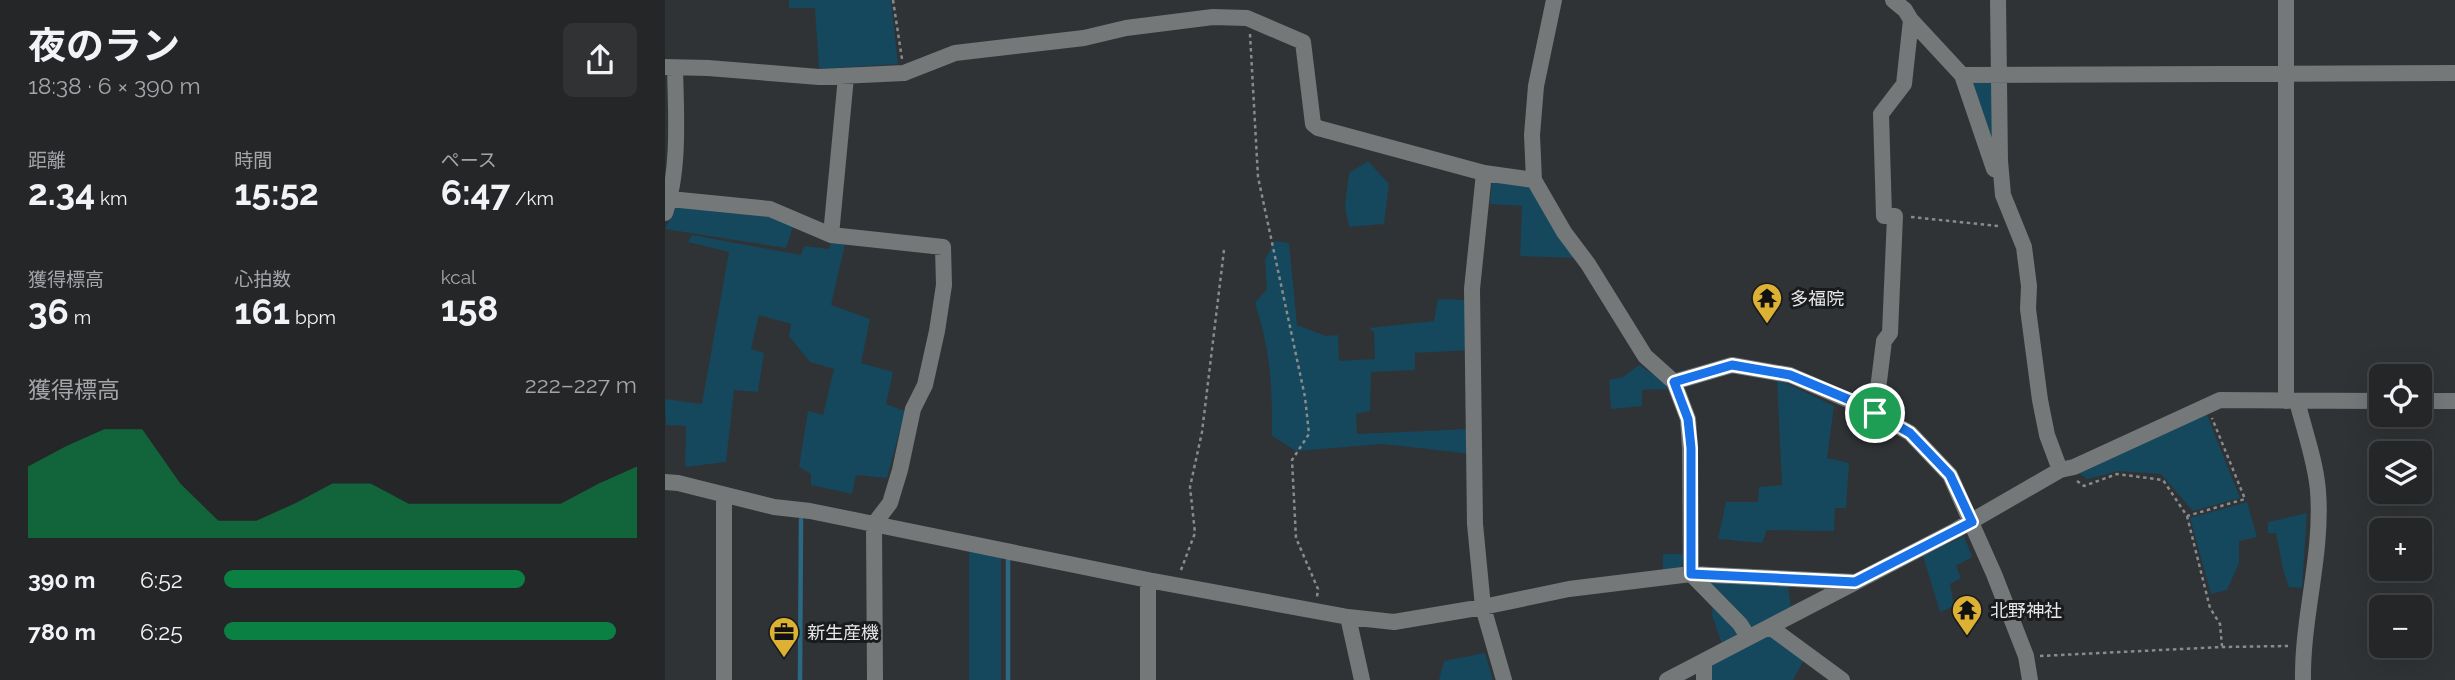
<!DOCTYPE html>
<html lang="ja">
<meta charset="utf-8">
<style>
body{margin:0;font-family:Raleway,"Noto Sans JP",sans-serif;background:#303234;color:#f1f3f6;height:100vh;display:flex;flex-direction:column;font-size:26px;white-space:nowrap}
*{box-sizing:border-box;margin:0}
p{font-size:23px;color:#a3a5a8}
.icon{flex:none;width:38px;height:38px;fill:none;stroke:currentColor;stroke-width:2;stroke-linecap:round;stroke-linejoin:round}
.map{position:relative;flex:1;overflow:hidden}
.details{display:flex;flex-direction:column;background:#242628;width:665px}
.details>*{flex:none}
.buttons{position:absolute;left:1704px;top:364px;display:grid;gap:14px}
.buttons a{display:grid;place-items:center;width:63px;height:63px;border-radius:10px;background:#242628;box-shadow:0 7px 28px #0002,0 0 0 2px #414345;font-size:35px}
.pin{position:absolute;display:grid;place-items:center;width:60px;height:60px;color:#fff;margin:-30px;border:4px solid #fff;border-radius:50%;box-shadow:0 2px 7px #0007}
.round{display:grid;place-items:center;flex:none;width:74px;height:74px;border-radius:10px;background:#303234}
.headline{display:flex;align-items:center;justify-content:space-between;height:119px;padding:0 28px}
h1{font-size:38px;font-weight:700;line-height:52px}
.figures{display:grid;grid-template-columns:repeat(3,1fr);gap:10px;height:119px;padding:7px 28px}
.figures div{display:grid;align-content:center}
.figures b{font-size:35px;font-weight:700}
.figures small{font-size:19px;font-weight:400}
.figures p{font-size:19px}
.chart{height:196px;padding:14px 28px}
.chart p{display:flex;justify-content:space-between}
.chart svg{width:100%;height:126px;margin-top:7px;fill:#0b8043;opacity:.7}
ul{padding:0 28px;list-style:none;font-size:23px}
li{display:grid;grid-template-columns:112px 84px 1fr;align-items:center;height:52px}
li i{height:18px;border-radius:9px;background:#0b8043}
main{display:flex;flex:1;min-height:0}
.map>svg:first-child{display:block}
.green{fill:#15475d}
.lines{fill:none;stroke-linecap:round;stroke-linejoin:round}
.stream{stroke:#2a6884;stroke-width:4.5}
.path{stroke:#888b8c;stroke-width:2.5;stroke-dasharray:3.5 3.5;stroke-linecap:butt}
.minor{stroke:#747879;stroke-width:16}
.route-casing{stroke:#fff;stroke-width:14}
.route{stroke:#1a73e8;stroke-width:9}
.labels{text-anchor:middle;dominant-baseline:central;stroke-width:6;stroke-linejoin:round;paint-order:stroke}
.poi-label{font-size:18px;fill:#e5e7e8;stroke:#191b1c;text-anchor:start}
</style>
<main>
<section class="details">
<div class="headline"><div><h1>夜のラン</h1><p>18:38 · 6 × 390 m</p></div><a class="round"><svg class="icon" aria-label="share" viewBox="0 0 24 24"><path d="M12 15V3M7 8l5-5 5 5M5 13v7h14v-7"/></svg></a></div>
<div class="figures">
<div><p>距離</p><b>2.34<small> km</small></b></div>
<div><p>時間</p><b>15:52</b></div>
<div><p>ペース</p><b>6:47<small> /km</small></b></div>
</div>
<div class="figures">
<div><p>獲得標高</p><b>36<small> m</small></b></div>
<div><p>心拍数</p><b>161<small> bpm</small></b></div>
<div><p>kcal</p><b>158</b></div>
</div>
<div class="chart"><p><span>獲得標高</span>222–227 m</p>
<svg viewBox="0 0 160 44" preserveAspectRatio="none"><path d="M0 44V19L10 12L20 6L30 6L40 25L50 38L60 38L70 32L80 25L90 25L100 32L110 32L120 32L130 32L140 32L150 25L160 19V44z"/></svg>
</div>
<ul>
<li><b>390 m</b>6:52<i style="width:73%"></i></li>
<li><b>780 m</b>6:25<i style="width:95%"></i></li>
</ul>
</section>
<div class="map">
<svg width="1790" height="680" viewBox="0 0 1790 680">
<rect width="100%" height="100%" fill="#303335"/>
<path class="green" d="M124 0H226L233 64 154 69 150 8H124Z
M1300 78 1327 79V138H1323Z
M703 161 724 184 719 224 684 227 680 207 684 173Z
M827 181 869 187 912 258 855 256 857 206 825 204Z
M12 205 98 214 129 224 121 248 0 229Z
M27 235 136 255 139 246 164 249 167 238 180 244 166 305 205 319 196 363 228 372 221 404 240 411 222 478 191 475 187 494 146 485V474L134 467 143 411 158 415 169 369 145 362 124 336 126 324 94 315 86 349 99 353 93 392 69 390 61 462 20 467 21 426 1 425 0 399 37 404 64 252 23 242Z
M610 241 624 243 632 325 661 336 673 335 674 361 710 359 709 332 704 328 769 321 773 299 802 300 805 350 750 353V370L706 372 705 411 691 414 692 434 806 429 807 454 718 444 631 451 607 436C607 384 606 353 590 303L602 289 600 259Z
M974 365 998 381 1004 389 977 390V406L946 409 944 380 958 377Z
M1112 379 1169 406 1162 458 1184 463 1181 508H1170L1169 531 1102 530 1097 543 1053 539 1061 502H1093L1094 487 1117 485Z
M1540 410 1575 498 1528 511 1496 474 1454 471 1422 479 1413 472Z
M1582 502 1592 537 1574 541V563L1562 590 1546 594 1525 518Z
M1642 513 1637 588 1624 587 1618 569 1611 533H1603V522Z
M1299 536 1307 557 1291 566 1296 578 1285 584 1289 606 1275 612 1258 556Z
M304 550 336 557V680H304Z
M998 554H1019L1016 569 998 571Z
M1037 580 1123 584 1126 609 1094 629 1082 627Z
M1048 604 1073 629V640L1058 647 1047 615Z
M1108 634 1140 658 1128 680H1045L1048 661Z
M820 653 828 680H774L779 661Z"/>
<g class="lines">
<path class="stream" d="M343 559V680
M135 680 136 520"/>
<path class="path" d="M228 0 237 59
M585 34 593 177 640 397 644 434 627 460 631 538 653 589 652 597
M1246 217 1333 226
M1412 481 1419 486 1452 474 1498 480 1522 516 1580 499 1547 418
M1522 516 1545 608 1555 624 1557 646
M516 570 530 533 525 487 537 432 559 250
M1375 656 1557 647 1623 646"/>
<path class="minor" d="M889 0 871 86 867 135 869 180 899 232 923 264 980 356 1009 382 1023 419 1025 448 1026 574 1075 624 1083 637
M1228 0 1240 10 1246 20 1297 75 1790 73
M1333 0 1335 161 1338 195 1359 247 1364 286 1363 309 1375 400 1382 435 1395 470
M1621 0V401
M0 67 43 68 154 77 239 73 290 53 419 38 461 28 548 17 582 18 638 42 648 124 653 128 819 173 869 180
M1297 75 1329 169
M819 173 807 289 810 524 818 607 839 680
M5 199 105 209 166 235 278 247 279 285 272 331 260 385 248 409 235 470 225 503 209 524 210 680
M0 213C15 170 11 113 10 68
M166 235 181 77
M1009 382 1067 365 1125 375 1197 406 1245 433 1285 475 1329 574 1361 656 1365 680
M1632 401C1639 429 1651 463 1653 491 1658 554 1637 617 1638 680
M1755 401H1790
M1210 413 1219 341 1225 333 1230 216H1219L1216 114 1239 84 1246 20
M0 482 13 483 109 507 145 511 483 580 683 617 729 622 818 607 904 589 1026 574 1190 582
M683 617 697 680
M1105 627 1177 680
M59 680V495
M483 680V580
M1002 680 1291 530 1395 470 1409 467 1555 400 1717 401
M1039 680V662"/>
</g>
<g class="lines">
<g class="route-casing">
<path id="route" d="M1067 365 1125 375 1197 405 1245 433 1285 475 1307 522 1190 582 1026 574V448L1023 419 1009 382Z"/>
</g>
<use href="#route" class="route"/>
</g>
<defs>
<g id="temple-pin" transform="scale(1.575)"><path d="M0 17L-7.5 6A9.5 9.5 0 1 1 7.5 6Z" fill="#ddb133" stroke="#191b1c"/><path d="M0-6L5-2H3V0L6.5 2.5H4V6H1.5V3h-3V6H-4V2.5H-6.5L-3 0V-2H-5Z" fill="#111"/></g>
<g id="office-pin" transform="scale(1.575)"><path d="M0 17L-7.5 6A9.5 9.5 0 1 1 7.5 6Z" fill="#ddb133" stroke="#191b1c"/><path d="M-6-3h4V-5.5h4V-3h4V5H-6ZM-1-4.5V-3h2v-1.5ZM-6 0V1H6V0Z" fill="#111"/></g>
</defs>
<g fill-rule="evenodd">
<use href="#temple-pin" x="1102" y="298"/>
<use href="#temple-pin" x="1302" y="610"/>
<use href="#office-pin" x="119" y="632"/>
</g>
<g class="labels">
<g class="poi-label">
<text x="1125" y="298">多福院</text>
<text x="1325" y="610">北野神社</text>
<text x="142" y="632">新生産機</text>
</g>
</g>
</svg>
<div class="buttons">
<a><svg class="icon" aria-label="locate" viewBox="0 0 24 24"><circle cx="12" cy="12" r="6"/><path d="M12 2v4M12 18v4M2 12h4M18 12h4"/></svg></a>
<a><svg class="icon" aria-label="layers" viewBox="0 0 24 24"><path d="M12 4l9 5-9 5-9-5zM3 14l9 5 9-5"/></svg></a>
<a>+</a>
<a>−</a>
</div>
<div class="pin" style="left:1210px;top:413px;background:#1e9e55"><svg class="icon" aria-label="arrive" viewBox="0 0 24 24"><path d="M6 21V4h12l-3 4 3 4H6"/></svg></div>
</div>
</main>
